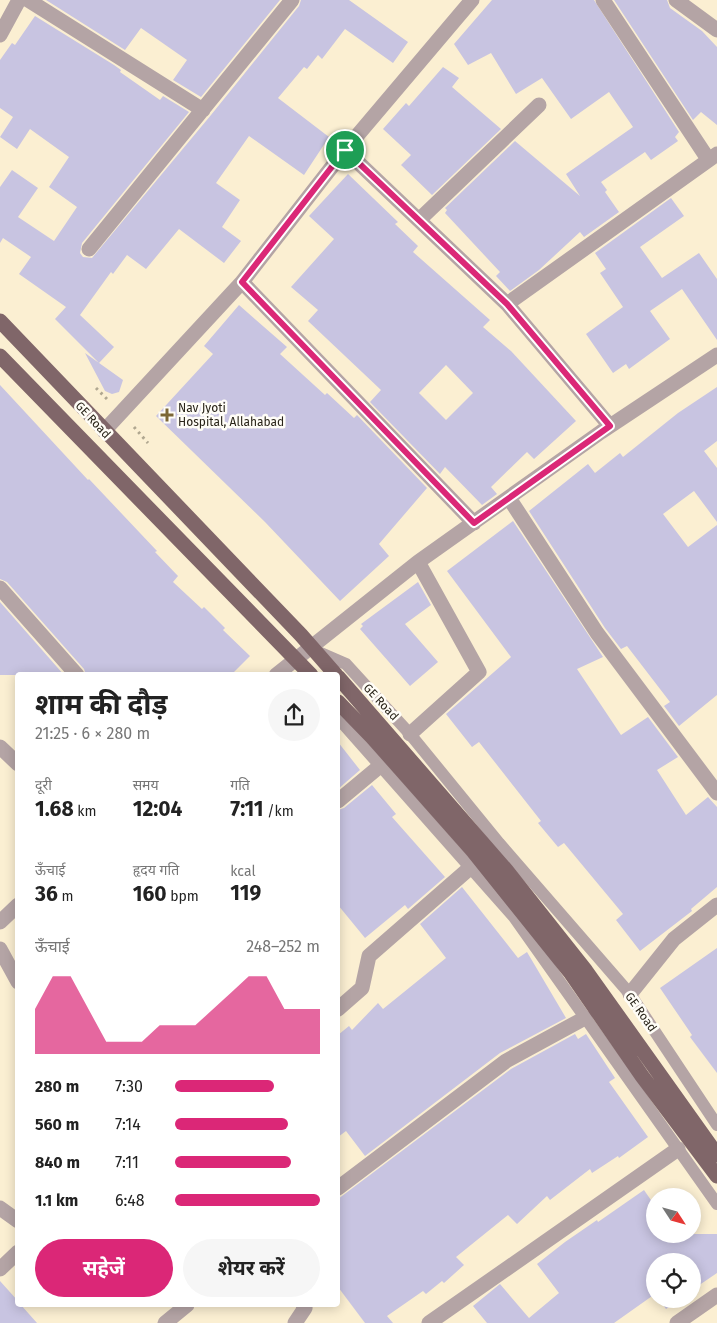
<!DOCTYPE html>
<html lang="hi">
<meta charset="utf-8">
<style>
body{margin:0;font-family:"Fira Sans","Noto Sans Devanagari",sans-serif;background:#f6f6f6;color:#222;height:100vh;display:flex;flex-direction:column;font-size:19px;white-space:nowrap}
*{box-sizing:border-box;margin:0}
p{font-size:16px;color:#767676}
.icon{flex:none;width:28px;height:28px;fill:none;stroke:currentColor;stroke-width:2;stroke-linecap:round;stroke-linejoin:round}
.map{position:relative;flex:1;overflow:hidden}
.drawer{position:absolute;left:15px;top:672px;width:325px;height:635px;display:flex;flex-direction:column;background:#fff;border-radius:5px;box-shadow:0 2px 12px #0003}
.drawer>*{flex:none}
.needle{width:32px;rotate:126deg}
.buttons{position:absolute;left:646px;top:1188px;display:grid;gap:10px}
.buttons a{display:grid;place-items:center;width:55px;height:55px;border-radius:50%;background:#fff;box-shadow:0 2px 12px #0003;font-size:25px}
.pin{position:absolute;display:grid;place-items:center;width:42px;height:42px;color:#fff;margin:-21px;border:2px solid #fff;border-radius:50%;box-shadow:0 1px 5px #0007}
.round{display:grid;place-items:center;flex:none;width:52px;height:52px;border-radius:26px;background:#f6f6f6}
.head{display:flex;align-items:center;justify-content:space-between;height:85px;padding:0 20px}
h1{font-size:28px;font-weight:700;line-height:38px}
.figures{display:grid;grid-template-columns:repeat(3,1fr);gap:8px;height:85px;padding:5px 20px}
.figures div{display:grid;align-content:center}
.figures b{font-size:21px;font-weight:700}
.figures small{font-size:14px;font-weight:400}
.figures p{font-size:14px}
.chart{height:140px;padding:10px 20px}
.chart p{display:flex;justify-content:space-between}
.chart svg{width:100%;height:90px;margin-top:5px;fill:#db2777;opacity:.7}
.action{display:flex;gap:10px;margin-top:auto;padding:10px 20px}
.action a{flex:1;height:58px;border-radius:30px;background:#db2777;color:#fff;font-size:20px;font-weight:700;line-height:58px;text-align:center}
.action a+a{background:#f6f6f6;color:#222}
ul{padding:0 20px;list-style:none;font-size:16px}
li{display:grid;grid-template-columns:80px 60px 1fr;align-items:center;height:38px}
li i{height:12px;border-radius:6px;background:#db2777}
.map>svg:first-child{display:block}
.building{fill:#c8c4e1;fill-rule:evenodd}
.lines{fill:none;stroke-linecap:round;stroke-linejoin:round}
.path{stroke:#b0a790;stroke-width:3;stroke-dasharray:2.5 4;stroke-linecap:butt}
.service{stroke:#b4a4a5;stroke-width:12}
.minor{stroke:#b4a4a5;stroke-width:15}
.primary{stroke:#806669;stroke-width:15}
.route-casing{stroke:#fff;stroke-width:10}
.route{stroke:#db2777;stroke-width:6}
.poi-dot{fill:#7c6736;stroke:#fffdf7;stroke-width:2}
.labels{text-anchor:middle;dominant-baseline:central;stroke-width:5;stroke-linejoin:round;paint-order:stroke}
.poi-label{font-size:12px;fill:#292419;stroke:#fffdf7;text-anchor:start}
.street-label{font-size:12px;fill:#292419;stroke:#fffdf7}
</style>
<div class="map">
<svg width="717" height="1323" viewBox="0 0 717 1323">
<rect width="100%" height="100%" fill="#fbefd2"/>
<path class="building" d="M46 0H280L201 97 173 80 187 60 141 28 125 50Z
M301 0H349L408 42 393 63 345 29 322 59 318 55 307 69 304 67 278 98 329 137 304 175 249 136 216 183 240 200 222 227 241 241 224 263 179 229 146 269 127 255 113 274 111 272 80 315 114 347 99 363 55 319 66 307 19 274 31 257 3 238 0 243V187L12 170 38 188 18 217 54 241 77 207 49 187 69 157 30 129 17 149 0 137 13 117 0 108V60L12 43 15 45 35 16 114 65 121 70 120 72 160 100 163 96 189 112 82 243 80 253 83 257 92 258 211 115 299 6Z
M492 0H594L679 132 675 137 678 141 651 160 645 152 601 182 607 190 605 192 619 212 584 237 580 232 539 270 510 291 496 276 500 272 445 213 447 210 445 208 515 141 580 196 566 174 633 127 609 92 571 119 542 78 516 94 491 53 468 65 454 44Z
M614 0H667L670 8 702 31 717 47V125L701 112 693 120Z
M443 67 459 78 452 87 501 129 432 195 401 165 411 155 383 129 406 103 409 106Z
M348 174 398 222 395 224 418 246 413 252 490 320 483 327 511 351 576 421 534 459 527 452 491 487 497 494 482 505 445 467 440 474 370 402 381 390 308 321 318 310 291 287 334 239 309 216ZM446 365 473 393 446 420 419 393Z
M671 198 684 216 640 247 662 278 699 253 717 279V340L682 289 650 311 670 339 629 369 626 364 613 373 586 334 623 307 600 273 606 269 595 253Z
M239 305 287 347 280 354 325 395 327 393 354 418 357 415 427 488 379 544 389 556 340 601 265 522 156 416 213 354 204 346Z
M85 353 123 380 119 392 112 394 105 391Z
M0 385 88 480 89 479 157 551 155 552 178 576 173 582 202 609 204 607 225 628 223 630 250 656 231 675H86L84 669 7 582 0 579Z
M717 387V441L704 451 717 468V522L694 491 663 514 688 547 717 525V695L679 726 664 706 670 702 627 646 621 649 605 628 529 511 588 464 595 473 620 453 623 457 678 413Z
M513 521 603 657 577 669 621 735 648 717 678 757 657 770 686 815 708 797 717 807V887L691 909 692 911 640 951 616 920 623 914 564 843 558 847 538 823 541 821 479 742 472 747 446 714 511 657 447 571Z
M418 582 431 605 405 624 438 662 410 686 360 629 363 626 361 624Z
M0 602 64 675H0Z
M338 742 360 770 338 789Z
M372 785 396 814 392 817 445 877 408 909 405 905 365 938 338 905V810L344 808Z
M462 887 518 958 527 952 566 1018 500 1053 365 1156 346 1131 338 1137V1035L349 1026 352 1030 378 1003 383 1009 446 958 420 924Z
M717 948V1073L690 1037 692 1035 660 988Z
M575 1034 578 1039 586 1034 615 1078 609 1082 648 1137 619 1158 618 1156 592 1173 590 1169 550 1200 547 1196 517 1224 508 1215 456 1257 464 1265 444 1283 442 1281 426 1294 423 1291 387 1316 393 1323H365L338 1287V1199L511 1069Z
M644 1190 655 1206V1234H717V1273L692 1290V1261H655V1294L614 1323H487L473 1306 500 1284 529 1318 559 1293 537 1264 565 1242 597 1220 598 1222Z
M0 1281 18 1301V1305H21L37 1323H0Z
M659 1299H681L666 1309Z"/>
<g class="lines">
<path class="path" d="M96 388 107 399
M134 427 148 443"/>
<path class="service" d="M316 651 346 664 410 734 499 843 630 994 717 1125
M338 718 514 917 717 1204"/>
<path class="minor" d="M28 0 203 110
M603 0 708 159
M676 0 717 30
M0 35 19 0
M345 150 507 304 610 426
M419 220 539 105
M89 249 292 0
M242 282 474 523
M507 304 717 154
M104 431 242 282 345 150 472 0
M509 498 597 633 717 793
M0 588 77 675
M276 675 418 562 601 432 717 355
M410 734 479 672 418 562
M0 747 18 764
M338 801 380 766
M0 922 18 905
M0 949 18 982
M630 994 674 939 717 905
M338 1009 362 988 369 956 471 867
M338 1188 506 1061 585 1018
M0 1208 18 1221
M0 1269 18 1252
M165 1323 187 1305
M295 1323 305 1308 303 1305
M429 1323 678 1149
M677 1323 717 1295"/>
<path class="primary" d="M0 321 301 635 336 675
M0 356 311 675
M338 677 506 870 586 971 717 1155
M338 702 372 737 473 851 570 972 642 1076 717 1176"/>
</g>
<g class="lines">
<g class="route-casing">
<path id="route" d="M345 150 507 304 610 426 474 523 242 282Z"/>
</g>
<use href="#route" class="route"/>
</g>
<path class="poi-dot" d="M164.5 407.5h5v5h5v5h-5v5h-5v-5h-5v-5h5z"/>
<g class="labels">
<g class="poi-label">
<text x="178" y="408">Nav Jyoti<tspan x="178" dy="14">Hospital, Allahabad</tspan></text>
</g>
<g class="street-label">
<text transform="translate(93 420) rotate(47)">GE Road</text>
<text transform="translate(381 702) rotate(47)">GE Road</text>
<text transform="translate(641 1012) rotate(55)">GE Road</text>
</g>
</g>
</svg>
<div class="buttons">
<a><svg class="needle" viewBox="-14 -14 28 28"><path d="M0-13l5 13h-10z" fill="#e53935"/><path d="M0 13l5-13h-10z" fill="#767676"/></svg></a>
<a><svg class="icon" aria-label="locate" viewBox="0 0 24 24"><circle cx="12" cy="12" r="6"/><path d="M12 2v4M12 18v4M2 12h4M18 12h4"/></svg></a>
</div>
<div class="pin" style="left:345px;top:150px;background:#1e9e55"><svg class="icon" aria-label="arrive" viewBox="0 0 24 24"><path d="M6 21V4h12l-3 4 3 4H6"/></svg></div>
<section class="drawer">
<div class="head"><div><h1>शाम की दौड़</h1><p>21:25 · 6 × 280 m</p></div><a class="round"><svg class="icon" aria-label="share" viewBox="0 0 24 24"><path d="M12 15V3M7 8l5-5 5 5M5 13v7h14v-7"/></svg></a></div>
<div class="figures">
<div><p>दूरी</p><b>1.68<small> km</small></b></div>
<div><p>समय</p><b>12:04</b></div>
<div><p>गति</p><b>7:11<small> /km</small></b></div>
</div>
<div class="figures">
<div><p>ऊँचाई</p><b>36<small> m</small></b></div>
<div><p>हृदय गति</p><b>160<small> bpm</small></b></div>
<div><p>kcal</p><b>119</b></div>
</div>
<div class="chart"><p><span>ऊँचाई</span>248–252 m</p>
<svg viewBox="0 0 160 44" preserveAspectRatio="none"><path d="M0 44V22L10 6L20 6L30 22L40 38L50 38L60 38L70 30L80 30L90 30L100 22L110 14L120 6L130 6L140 22L150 22L160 22V44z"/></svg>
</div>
<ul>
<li><b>280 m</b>7:30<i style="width:68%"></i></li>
<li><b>560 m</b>7:14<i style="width:78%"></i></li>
<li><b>840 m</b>7:11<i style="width:80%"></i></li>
<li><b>1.1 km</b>6:48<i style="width:100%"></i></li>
</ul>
<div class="action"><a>सहेजें</a><a>शेयर करें</a></div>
</section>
</div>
